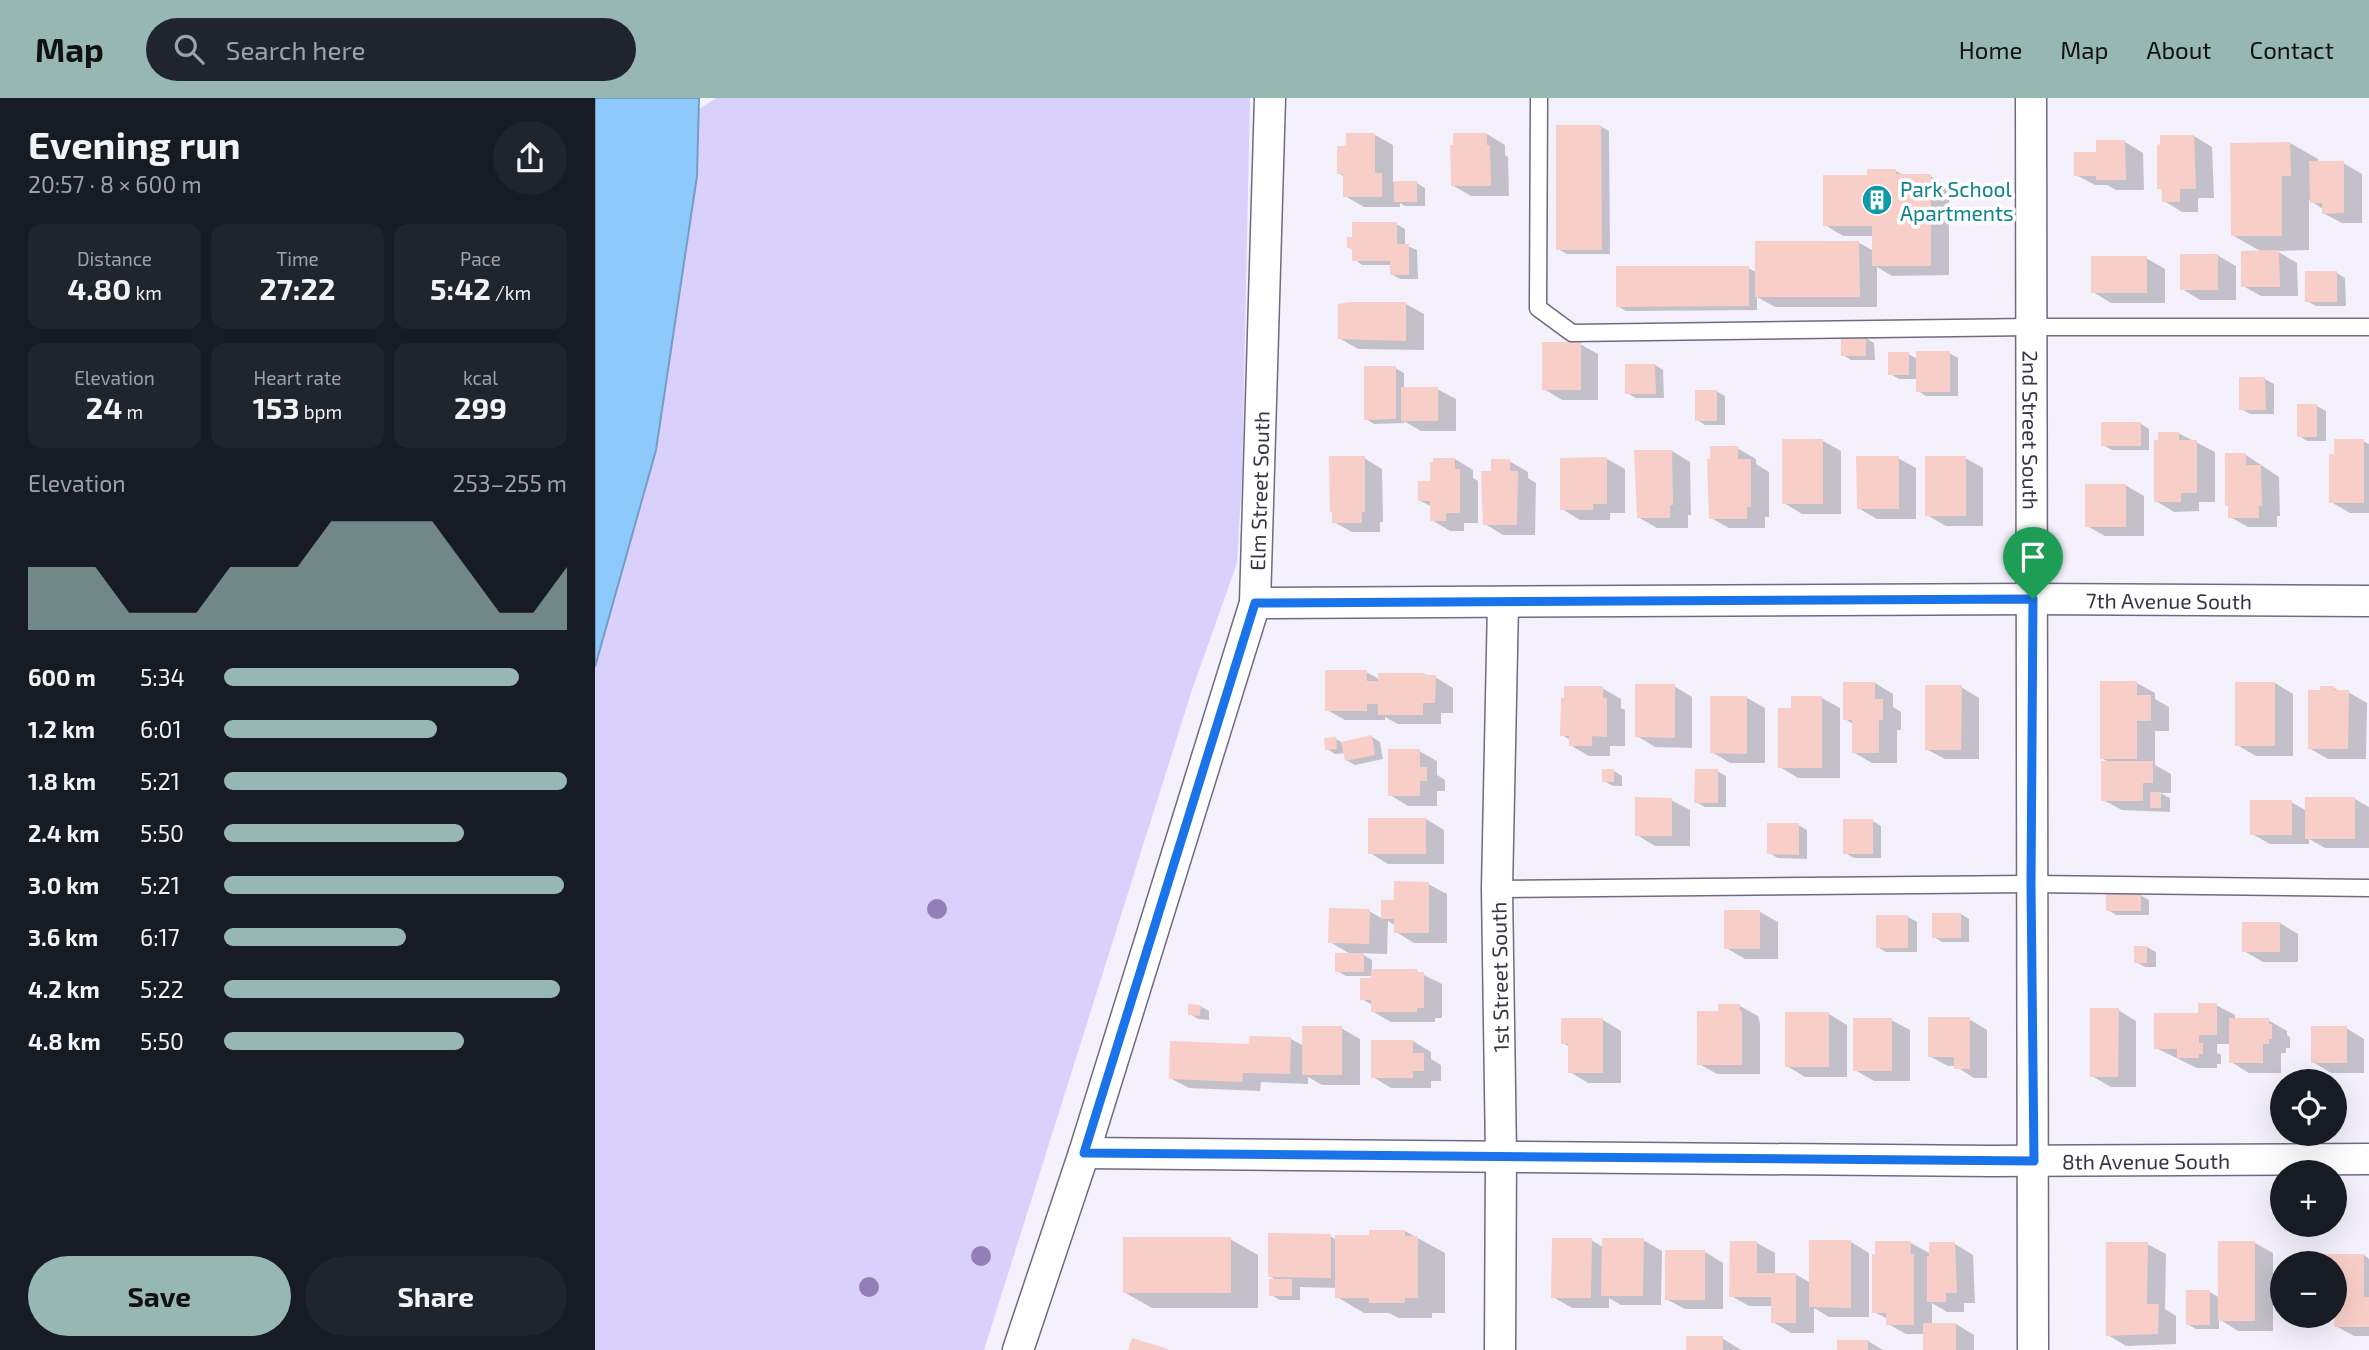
<!DOCTYPE html>
<meta charset="utf-8">
<style>
body{margin:0;font-family:"Exo 2",sans-serif;background:#20242c;color:#f1f3f6;height:100vh;display:flex;flex-direction:column;font-size:26px;white-space:nowrap}
*{box-sizing:border-box;margin:0}
p{font-size:23px;color:#9ea1a6}
.icon{flex:none;width:38px;height:38px;fill:none;stroke:currentColor;stroke-width:2;stroke-linecap:round;stroke-linejoin:round}
.map{position:relative;flex:1;overflow:hidden}
.drawer{display:flex;flex-direction:column;background:#171b24;width:595px}
.drawer>*{flex:none}
.controls{position:absolute;left:1675px;top:971px;display:grid;gap:14px}
.controls a{display:grid;place-items:center;width:77px;height:77px;border-radius:50%;background:#171b24;box-shadow:0 7px 28px #0002;font-size:35px}
.pin{position:absolute;display:grid;place-items:center;width:60px;height:60px;color:#fff;margin:-72px -30px;border-radius:50% 50% 50% 0;rotate:-45deg;box-shadow:0 0 7px #0007}
.pin .icon{rotate:45deg}
.round{display:grid;place-items:center;flex:none;width:74px;height:74px;border-radius:37px;background:#20242c}
.overview{display:flex;align-items:center;justify-content:space-between;height:119px;padding:0 28px}
h1{font-size:38px;font-weight:700;line-height:52px}
.metrics{display:grid;grid-template-columns:repeat(3,1fr);gap:10px;height:119px;padding:7px 28px}
.metrics div{display:grid;align-content:center;border-radius:14px;background:#20242c;text-align:center}
.metrics b{font-size:30px;font-weight:700}
.metrics small{font-size:19px;font-weight:400}
.metrics p{font-size:19px}
.chart{height:196px;padding:14px 28px}
.chart p{display:flex;justify-content:space-between}
.chart svg{width:100%;height:126px;margin-top:7px;fill:#97b7b2;opacity:.7}
.action{display:flex;gap:14px;margin-top:auto;padding:14px 28px}
.action a{flex:1;height:80px;border-radius:42px;background:#97b7b2;color:#111;font-size:28px;font-weight:700;line-height:80px;text-align:center}
.action a+a{background:#20242c;color:#f1f3f6}
ul{padding:0 28px;list-style:none;font-size:23px}
li{display:grid;grid-template-columns:112px 84px 1fr;align-items:center;height:52px}
li i{height:18px;border-radius:9px;background:#97b7b2}
header{display:flex;align-items:center;gap:42px;box-sizing:border-box;height:98px;padding:0 35px;background:#97b7b2;color:#111}
header strong{font-size:33px}
nav{display:flex;gap:38px;margin-inline-start:auto;font-size:24px}
.search{width:490px;height:63px;background:#20242c;display:flex;align-items:center;gap:18px;box-sizing:border-box;padding:0 24px;border-radius:38px;color:#9ea1a6;font-size:26px}
main{display:flex;flex:1;min-height:0}
.map>svg:first-child{display:block}
.green{fill:#dad0fc}
.water{fill:#8ec9fb;stroke:#749dc3;stroke-width:2}
.shadow{fill:#0003}
.building{fill:#f8cfc8}
.lines{fill:none;stroke-linecap:round;stroke-linejoin:round}
.service-casing{stroke:#6f6983;stroke-width:19}
.minor-casing{stroke:#6f6983;stroke-width:33}
.service{stroke:#fff;stroke-width:16}
.minor{stroke:#fff;stroke-width:30}
.tree{fill:#947eb7}
.route-casing{stroke:#fff;stroke-width:14}
.route{stroke:#1a73e8;stroke-width:9}
.labels{text-anchor:middle;dominant-baseline:central;stroke-width:7;stroke-linejoin:round;paint-order:stroke}
.culture-label{font-size:21px;fill:#0d838f;stroke:#fff;text-anchor:start}
.street-label{font-size:21px;fill:#383541;stroke:#fff}
</style>
<header>
<strong>Map</strong>
<div class="search"><svg class="icon" aria-label="search" viewBox="0 0 24 24"><circle cx="10" cy="10" r="6"/><path d="M15 15l6 6"/></svg>Search here</div>
<nav><a>Home</a><a>Map</a><a>About</a><a>Contact</a></nav>
</header>
<main>
<section class="drawer">
<div class="overview"><div><h1>Evening run</h1><p>20:57 · 8 × 600 m</p></div><a class="round"><svg class="icon" aria-label="share" viewBox="0 0 24 24"><path d="M12 15V3M7 8l5-5 5 5M5 13v7h14v-7"/></svg></a></div>
<div class="metrics">
<div><p>Distance</p><b>4.80<small> km</small></b></div>
<div><p>Time</p><b>27:22</b></div>
<div><p>Pace</p><b>5:42<small> /km</small></b></div>
</div>
<div class="metrics">
<div><p>Elevation</p><b>24<small> m</small></b></div>
<div><p>Heart rate</p><b>153<small> bpm</small></b></div>
<div><p>kcal</p><b>299</b></div>
</div>
<div class="chart"><p><span>Elevation</span>253–255 m</p>
<svg viewBox="0 0 160 44" preserveAspectRatio="none"><path d="M0 44V22L10 22L20 22L30 38L40 38L50 38L60 22L70 22L80 22L90 6L100 6L110 6L120 6L130 22L140 38L150 38L160 22V44z"/></svg>
</div>
<ul>
<li><b>600 m</b>5:34<i style="width:86%"></i></li>
<li><b>1.2 km</b>6:01<i style="width:62%"></i></li>
<li><b>1.8 km</b>5:21<i style="width:100%"></i></li>
<li><b>2.4 km</b>5:50<i style="width:70%"></i></li>
<li><b>3.0 km</b>5:21<i style="width:99%"></i></li>
<li><b>3.6 km</b>6:17<i style="width:53%"></i></li>
<li><b>4.2 km</b>5:22<i style="width:98%"></i></li>
<li><b>4.8 km</b>5:50<i style="width:70%"></i></li>
</ul>
<div class="action"><a>Save</a><a>Share</a></div>
</section>
<div class="map">
<svg width="1774" height="1252" viewBox="0 0 1774 1252">
<rect width="100%" height="100%" fill="#f4f1fd"/>
<path class="green" d="M121 0H655L647 380 642 465 597 592 389 1252H0V569L61 352 102 78 103 12Z"/>
<path class="water" d="M0 0H104L102 78 61 352 0 569Z"/>
<path class="shadow" d="M1005 28 1014 33 1015 156H972L963 151Z
M892 36 910 47V57L913 59 914 98H876L857 87Z
M780 37 798 47V84L822 85 830 90V108H810L805 105V109H769L750 98V79L743 75 753 50Z
M1599 38 1617 49 1619 100H1603V114H1587L1569 103V93L1564 90Z
M1530 44 1548 55 1549 92H1521L1512 87H1500L1481 77Z
M1695 45 1723 61V65H1748L1767 76V125H1747L1728 115V111L1714 102V152L1682 153 1702 165 1703 198H1666L1648 188 1667 154 1637 137Z
M1301 73 1310 78H1335L1354 89V177L1297 178 1282 169V209H1180L1162 199V212L1031 213 1022 208 1153 170 1161 174 1264 145 1279 153V138H1248L1230 127Z
M801 126 810 131V147L822 152 823 181H805L796 176V167H767L759 161V152L753 149Z
M1622 157 1641 168V202H1605L1587 191Z
M1551 160 1570 171V205H1516L1498 194Z
M1742 175 1750 180 1751 208H1721L1712 203Z
M811 206 829 216V252L763 251 744 240Z
M1271 240 1279 245 1280 262H1256L1248 257Z
M985 246 1003 256V302H967L949 291Z
M1354 255 1363 260V298H1331L1323 293V281H1304L1295 276 1313 256 1323 261Z
M1060 267 1068 272 1069 300H1041L1032 295Z
M800 270 809 275V291H842L861 301V333H826L809 323V325L779 326 771 321Z
M1670 281 1679 286V316H1655L1646 311Z
M1121 293 1130 298V327H1110L1102 322Z
M1722 308 1731 313V343H1712L1704 338Z
M1546 326 1554 331V352H1517L1508 347Z
M1583 335 1620 354V404H1604V413L1579 414 1561 403Z
M1228 343 1246 353V416H1207L1189 405Z
M1768 343 1774 346V415H1755L1736 404Z
M1142 350 1161 361V366L1174 374V419H1170V430H1134L1116 420Z
M1077 353 1095 364 1096 417H1093V430H1062L1043 419Z
M1651 357 1684 379 1685 418H1682V429H1653L1635 419Z
M769 360 787 371 788 424H785V434H757L739 424Z
M1303 360 1321 370V421H1282L1263 410Z
M1370 360 1388 370V428H1351L1332 417Z
M860 361 878 372V380L883 383V425H869V433H855L837 422V409L824 402Z
M1012 361 1030 371V415H1015V422H985L967 411Z
M914 363 933 374V380L941 385 940 437H908L890 426Z
M1530 387 1549 398V438H1510L1492 428Z
M771 574 784 581 828 576 840 579 858 590V615H846V626H803L790 619V622H750L732 612Z
M1280 585 1298 596V609L1306 614V632H1302V665H1277L1258 654V626L1250 621Z
M1542 585 1560 595V601L1574 609V633H1560V667L1576 676V695H1565L1575 700V714L1527 712 1508 702 1516 665 1506 660Z
M1642 585H1680L1698 596V658H1661L1642 647Z
M1079 588 1097 599V650L1060 649 1042 638Z
M1366 589 1384 600V661H1350L1331 651Z
M1007 590 1026 601V610L1030 612V648H1015V658H994L975 647V642L967 637Z
M1727 590H1739L1746 594H1753L1772 605 1771 661H1733L1714 650Z
M1152 600 1170 610V665H1135L1117 654Z
M1227 600 1245 610V680H1203L1185 669 1198 612Z
M777 639 785 644 788 661 760 667 751 662 750 655 740 656 732 651 741 641 748 645Z
M824 653 842 663V677L850 682V693H842V708H813L795 697Z
M1019 673 1027 678V688H1018L1009 683Z
M1122 673 1131 678V709H1110L1101 704Z
M1760 701 1774 709V750H1730L1714 741V746H1675L1657 736 1696 704 1712 713Z
M1076 702 1095 712V748H1060L1042 737Z
M831 721 849 732V766H793L775 755Z
M1278 723 1286 728V760H1259L1250 755Z
M1203 727 1212 732V761L1183 760 1174 755Z
M833 786 852 796V845H819L801 834V828L793 823 792 856 765 855 777 862V873H821L847 886V920H840V924H796L777 913V907L767 901 778 878H751L742 873 757 857 735 844 774 813 788 821 801 804Z
M1545 797 1554 802V817H1521L1513 812Z
M1165 814 1183 824V861H1150L1131 850Z
M1366 816 1374 821V844H1347L1339 839Z
M1313 819 1322 824V854H1291L1282 849Z
M1685 825 1703 836V864H1668L1649 853Z
M1552 849 1561 854V869H1550L1541 864Z
M1621 907 1640 917V922H1673L1692 933V937L1695 939V950H1691V955H1686V975H1654L1636 964V946H1622V955L1626 957V966H1622V970H1602L1561 950Z
M605 908 614 913V922L603 921 595 916Z
M1145 908 1163 918 1165 926V976H1122L1104 966 1125 915Z
M1523 912 1541 923V989H1516L1497 978Z
M1234 916 1252 927V979H1210L1192 968Z
M1374 921 1392 932V980H1379L1360 968H1353L1334 958Z
M968 922H1008L1026 933V985H993L975 974V949L968 945Z
M1296 922 1315 932V983H1279L1260 972Z
M746 930 765 941V987H727L713 979V986L666 984 665 993 594 990 575 980 656 948 696 941 709 948Z
M1751 930 1769 941V975H1736L1718 964Z
M818 943 836 954V961L846 967V983H836V990H796L778 979Z
M810 1133 850 1155V1215H837V1220H804L794 1215H769L742 1199V1190L705 1189V1202H685L676 1197 682 1183 675 1178 735 1138 742 1142Z
M635 1141 663 1157V1210H557L529 1194Z
M996 1142 1008 1149 1048 1142 1067 1153 1066 1207H1026L1014 1200V1210H977L958 1199Z
M1256 1144 1274 1155V1219H1234L1219 1210V1235H1196L1178 1224V1208H1154L1136 1198 1162 1145 1180 1155V1176H1200L1216 1185Z
M1316 1145 1336 1156 1360 1146 1378 1157 1380 1205H1369V1214H1352L1337 1205V1226H1361L1379 1237V1252H1330V1236H1311L1293 1226V1221L1279 1214Z
M1660 1145 1678 1155V1233H1643L1624 1221V1231H1601L1592 1226 1615 1194 1625 1200Z
M1552 1146 1571 1156 1570 1211 1581 1218V1246L1531 1248 1513 1237Z
M1110 1154 1128 1165V1211H1090L1071 1201Z
M1769 1157 1774 1161V1238H1759L1741 1228 1740 1166Z
M1127 1240 1146 1252H1093Z
M1273 1243 1288 1252H1243Z"/>
<path class="building" d="M961 27H1006L1007 152H961Z
M751 35H780V75H787V99H748V76H742V48H751Z
M858 35H892V47H895L896 88H856L855 47H858Z
M1565 37H1599L1601 91H1585V104H1567V91H1562V47L1565 46Z
M1501 42H1530L1531 82H1501V78H1479V54H1501Z
M1695 44 1696 78H1687V138H1636L1635 45Z
M1714 63H1749V115L1727 116V105H1715Z
M1272 71H1301V76H1336V168H1277V128H1228V77H1272Z
M799 83H822V104H799Z
M757 124H802V146H814V177H795V163H757V150H752V139H757Z
M1160 143H1264L1265 199H1160Z
M1684 152 1685 189H1646V153Z
M1585 156H1623V192H1585Z
M1496 158H1552V195H1496Z
M1021 168H1154V208L1021 209Z
M1710 173H1742V204H1710Z
M755 204H811V243L743 241V206Z
M1246 238H1271V258H1246Z
M947 244H986V292H947Z
M1321 253H1355V294H1321Z
M1293 254H1314V277H1293Z
M1030 266H1060L1061 296H1030Z
M769 268H801V321L769 322Z
M1644 279H1670L1671 312H1644Z
M806 289H843V323H806Z
M1100 292H1122V323H1100Z
M1702 306H1722V339H1702Z
M1506 324H1546V348H1506Z
M1563 334H1584V342H1602V395H1586V404H1559V342H1563Z
M1187 341H1228V406H1187Z
M1739 341H1769V405H1734V356H1739Z
M1115 348H1143V361H1156V409H1152V421H1114L1112 361H1115Z
M1039 352H1077L1078 407H1075V420H1042Z
M1630 355H1651V367H1666L1667 408H1664V420H1633V408H1630Z
M734 358H770V414H767V425H737V414H735Z
M1261 358H1304V411H1262Z
M1330 358H1371V418H1330Z
M1012 359V406H998V412H965V360Z
M838 360H860V371H865V415H851V423H835V403H823V383H835V364H838Z
M896 361H915V373H923L922 427H888L886 373H896Z
M1490 386H1531V429H1490Z
M730 572H772V583H783V575H828V577H841L840 605H828V617H783V606H772V613H730Z
M1505 583H1542V597H1556V623H1542V661H1505Z
M1248 584H1280V601H1288V622H1284V655H1257V622H1248Z
M1640 584H1680V648H1640Z
M1040 586H1080V640L1040 639Z
M1330 587H1367L1366 652H1330Z
M969 588H1008V600H1012V639L997 638V648H974V638H965L966 600H969Z
M1725 588H1739V592H1754L1753 651H1713V592H1725Z
M1115 598H1152V656L1115 655Z
M1196 598H1227V670H1183V610H1196Z
M777 637 780 657 750 663 746 644Z
M741 639 742 651 730 652 729 640Z
M793 651H825V669H832V683H825V698H793Z
M1506 663H1558V685H1548V703H1506Z
M1007 671H1019V684H1007Z
M1100 671H1123V705H1099Z
M1555 694H1566V710H1555Z
M1040 699 1077 700V738H1040Z
M1710 699H1760V741H1710Z
M1655 702H1697V737H1655Z
M773 720H831V756H773Z
M1248 721H1278V756H1248Z
M1172 725H1204V757L1172 756Z
M799 783 834 784V835H799V821H786V802H799Z
M1511 795 1546 796V813H1511Z
M734 810 775 811 774 846 733 845Z
M1129 812H1165V851H1129Z
M1337 815H1366V840H1337Z
M1281 817H1313V850H1281Z
M1647 824H1685V854H1647Z
M1539 848H1552V865H1539Z
M740 855H769V874H740Z
M776 871H822V874H829V910H822V914H776V902H765V880H776Z
M1603 905H1622V937H1604V945H1608V956H1604V960H1582V951H1559V915H1603Z
M593 906 606 907 605 918 593 917Z
M1123 906H1145V913H1147V967H1102V913H1123Z
M1495 910H1524L1523 979H1495Z
M1190 914H1234V969H1190Z
M1333 919H1375V971H1359V959H1333Z
M966 920H1008V975H973V946H966Z
M1258 920H1297V973H1258Z
M1634 920H1674V926H1677V941H1674V946H1668V965H1634Z
M707 928H747V977H707Z
M1716 928H1752V965H1716Z
M655 938 696 939 695 976 648 975 647 984 574 981 575 943 654 946Z
M776 942H818V955H829V973H818V980H776Z
M774 1132H810V1138H823V1200H810V1205H774V1200H740V1137H774Z
M673 1135 736 1136V1180L673 1179Z
M528 1139H636V1195H528Z
M957 1140H997L996 1200H956Z
M1007 1140H1049L1048 1198H1006Z
M1214 1142H1256V1210L1214 1209Z
M1135 1143H1162V1175H1201V1225H1176V1199H1134Z
M1280 1143H1316V1156H1319V1227H1291V1215H1277V1156H1280Z
M1623 1143H1660V1223H1623Z
M1334 1144H1360L1362 1195H1351V1204H1332V1158H1334Z
M1511 1144H1553L1552 1206H1564L1563 1236 1511 1238Z
M1070 1152H1110V1202H1070Z
M1730 1156H1769V1199H1774V1229H1739L1740 1166H1730Z
M674 1181H697V1198H674Z
M1591 1192H1615V1227H1591Z
M1328 1225H1361V1252H1328Z
M1091 1238H1128V1252H1091Z
M537 1240 573 1251V1252H533Z
M1242 1242H1273V1252H1242Z"/>
<g class="lines">
<g class="service-casing">
<path id="service" d="M944 0 943 210 977 235 1436 229H1774
M902 791 1436 786 1774 790"/>
</g>
<g class="minor-casing">
<g id="minor">
<path id="s1" d="M1436 0 1438 1252"/>
<path id="s2" d="M660 505 1438 501 1774 503"/>
<path id="s3" d="M489 1055 1396 1063 1774 1061"/>
<path id="s4" d="M423 1252 489 1055 660 505 675 0"/>
<path d="M905 1252 906 1058 902 791 908 505"/>
</g>
</g>
<use href="#service" class="service"/>
<use href="#minor" class="minor"/>
</g>
<g class="tree">
<circle cx="342" cy="811" r="10"/>
<circle cx="386" cy="1158" r="10"/>
<circle cx="274" cy="1189" r="10"/>
</g>
<g class="lines">
<g class="route-casing">
<path id="route" d="M1438 501 1436 786 1439 1063 489 1055 660 505Z"/>
</g>
<use href="#route" class="route"/>
</g>
<defs>
<g id="building-disc" transform="scale(1.575)"><circle r="9.5" fill="#0f9aa8" stroke="#fff"/><path d="M-4-6H4V6H1V3H-1V6H-4ZM-2.5-4.3h1.7v1.8h-1.7ZM.8-4.3h1.7v1.8H.8ZM-2.5-1h1.7V.8h-1.7ZM.8-1h1.7V.8H.8Z" fill="#fff"/></g>
</defs>
<g fill-rule="evenodd">
<use href="#building-disc" x="1282" y="102"/>
</g>
<g class="labels">
<g class="culture-label">
<text x="1305" y="90">Park School<tspan x="1305" dy="24">Apartments</tspan></text>
</g>
<g class="street-label">
<text stroke="none"><textPath href="#s1" startOffset="332">2nd Street South</textPath></text>
<text stroke="none"><textPath href="#s4" startOffset="896">Elm Street South</textPath></text>
<text stroke="none"><textPath href="#s2" startOffset="914">7th Avenue South</textPath></text>
<text transform="translate(904 879) rotate(-91)">1st Street South</text>
<text stroke="none"><textPath href="#s3" startOffset="1062">8th Avenue South</textPath></text>
</g>
</g>
</svg>
<div class="controls">
<a><svg class="icon" aria-label="locate" viewBox="0 0 24 24"><circle cx="12" cy="12" r="6"/><path d="M12 2v4M12 18v4M2 12h4M18 12h4"/></svg></a>
<a>+</a>
<a>−</a>
</div>
<div class="pin" style="left:1438px;top:501px;background:#1e9e55"><svg class="icon" aria-label="arrive" viewBox="0 0 24 24"><path d="M6 21V4h12l-3 4 3 4H6"/></svg></div>
</div>
</main>
